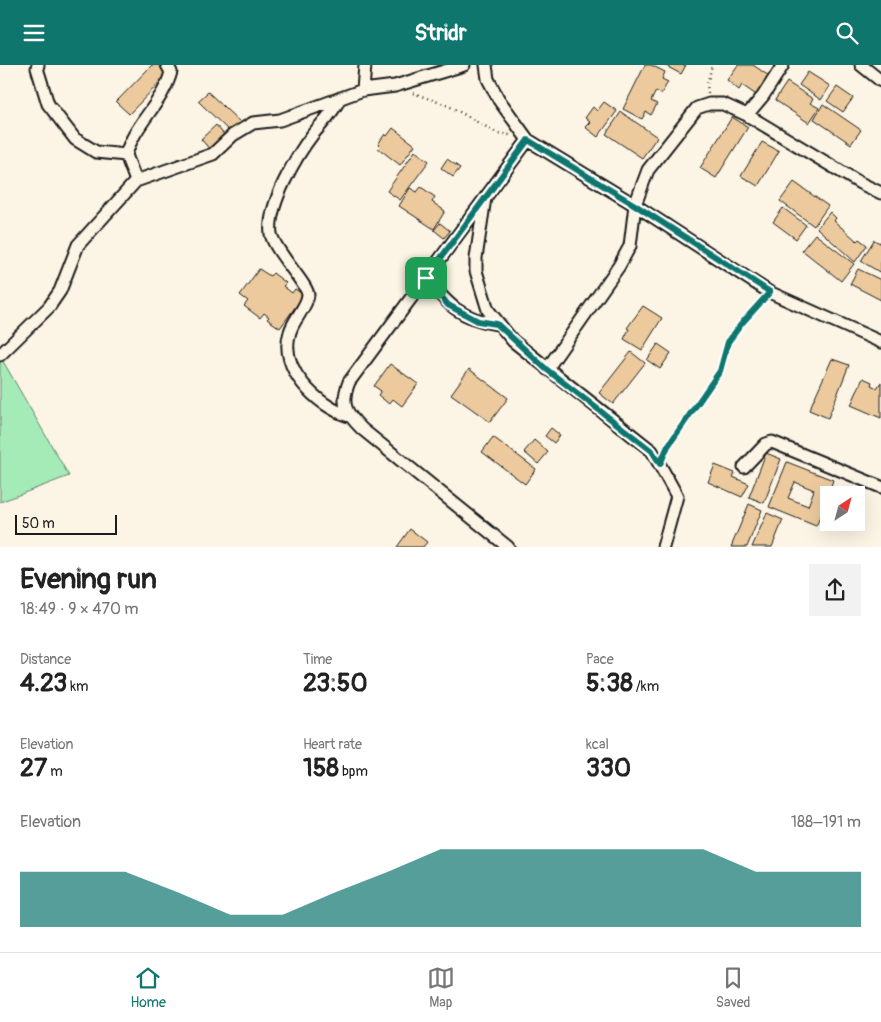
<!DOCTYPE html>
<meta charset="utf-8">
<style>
body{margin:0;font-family:Pangolin,sans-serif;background:#f2f2f2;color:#222;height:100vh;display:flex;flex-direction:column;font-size:19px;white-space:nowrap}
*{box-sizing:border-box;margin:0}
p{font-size:16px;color:#767676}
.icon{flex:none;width:28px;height:28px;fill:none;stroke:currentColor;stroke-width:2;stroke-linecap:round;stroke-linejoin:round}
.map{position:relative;height:482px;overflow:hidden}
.drawer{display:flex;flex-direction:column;background:#fff;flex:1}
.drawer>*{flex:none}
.needle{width:32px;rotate:36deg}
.controls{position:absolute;left:820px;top:421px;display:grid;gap:10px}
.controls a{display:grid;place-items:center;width:45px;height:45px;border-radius:0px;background:#fff;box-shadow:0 5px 20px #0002;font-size:25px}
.scale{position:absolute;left:15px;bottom:12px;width:102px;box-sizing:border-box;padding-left:5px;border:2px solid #1c1c1c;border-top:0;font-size:14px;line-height:18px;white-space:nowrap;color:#1c1c1c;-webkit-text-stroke:4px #fcf5e5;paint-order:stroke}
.pin{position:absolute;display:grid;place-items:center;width:42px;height:42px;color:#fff;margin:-21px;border-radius:10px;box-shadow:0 2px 8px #0006}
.round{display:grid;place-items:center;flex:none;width:52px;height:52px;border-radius:0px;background:#f2f2f2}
.overview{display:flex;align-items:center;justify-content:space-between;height:85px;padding:0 20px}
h1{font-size:28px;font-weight:800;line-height:38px}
.stats{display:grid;grid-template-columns:repeat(3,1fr);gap:8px;height:85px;padding:5px 20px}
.stats div{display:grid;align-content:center}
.stats b{font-size:25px;font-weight:800}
.stats small{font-size:14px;font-weight:400}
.stats p{font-size:14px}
.chart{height:140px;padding:10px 20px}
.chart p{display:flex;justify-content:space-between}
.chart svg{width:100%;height:90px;margin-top:5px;fill:#0f766e;opacity:.7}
header{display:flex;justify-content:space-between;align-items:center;height:65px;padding:0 20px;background:#0f766e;color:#fff;font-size:22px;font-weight:800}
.tab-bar{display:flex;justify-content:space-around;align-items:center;height:70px;border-top:1px solid #e0e0e0;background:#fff;font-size:14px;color:#767676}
.tab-bar a{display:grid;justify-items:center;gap:2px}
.tab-bar .active{color:#0f766e}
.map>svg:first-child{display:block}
.green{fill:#a5ebb7;stroke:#60846a}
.building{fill:#ecca9d;stroke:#1c1c1c;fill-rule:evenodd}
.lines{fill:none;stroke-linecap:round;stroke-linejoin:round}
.minor-casing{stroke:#1c1c1c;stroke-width:15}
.path{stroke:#1c1c1c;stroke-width:2.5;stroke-dasharray:1 4;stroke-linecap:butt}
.minor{stroke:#fcf5e5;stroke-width:11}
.route-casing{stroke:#fff;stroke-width:10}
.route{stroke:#0f766e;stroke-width:6}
</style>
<header><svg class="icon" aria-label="menu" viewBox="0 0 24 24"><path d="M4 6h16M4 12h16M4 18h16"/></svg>Stridr<svg class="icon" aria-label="search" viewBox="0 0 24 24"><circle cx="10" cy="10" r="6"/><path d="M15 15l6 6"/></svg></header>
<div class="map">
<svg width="881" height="482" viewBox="0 0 881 482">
<rect width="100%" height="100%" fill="#fcf5e5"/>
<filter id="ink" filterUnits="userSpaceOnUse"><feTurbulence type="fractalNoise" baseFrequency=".02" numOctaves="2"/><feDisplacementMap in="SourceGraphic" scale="10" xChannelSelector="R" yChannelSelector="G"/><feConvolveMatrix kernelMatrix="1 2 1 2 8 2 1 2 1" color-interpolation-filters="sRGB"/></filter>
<g filter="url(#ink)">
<path class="green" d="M0 291 69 411 0 437Z"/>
<path class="building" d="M152 0H158L168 9 129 49 116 37Z
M645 0H651L665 7 662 14 668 17 661 29 656 26 651 36 657 39 651 50 646 47 642 54 623 44Z
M664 0H686L681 9Z
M738 0H753L772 13 759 32 742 20 739 25 727 15Z
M808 7 830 21 821 35 799 20Z
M787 17 813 34 810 38 819 43 809 58 775 35Z
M837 22 853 33 843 47 827 36Z
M208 27 240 57 230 67 198 36Z
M604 37 617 46 598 72 585 62 590 57 585 53 593 42 597 46Z
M823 39 861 65 851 79 814 54Z
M621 47 657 72 642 93 606 69Z
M732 52 748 62 716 113 700 103Z
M216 60 226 72 211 86 201 74Z
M393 63 415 80 400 100 378 83 380 81 378 79 385 69 387 71Z
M762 77 779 86 758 121 741 111Z
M415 86 429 96 400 135 387 126Z
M447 94 460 103 453 112 441 103Z
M794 117 828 141 814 161 780 136Z
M421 122 435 132 432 137 445 146 434 164 399 141 410 123 417 127Z
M783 143 806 160 796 174 773 157Z
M830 147 836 153 834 156 857 176 859 174 867 180 855 197 817 163Z
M440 158 450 166 444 173 434 165Z
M815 169 854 199 841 216 802 185Z
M874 175 880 178 881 176V208L861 196Z
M259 204 270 211 273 208 286 218 283 221 292 228 295 224 304 230 280 263 267 254 269 252 264 248 260 253 244 241 248 236 240 230Z
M858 204 881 215V235L850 219Z
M643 241 662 253 642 285 624 274 629 264 627 263Z
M658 279 671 288 660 304 647 295Z
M631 287 645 298 613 339 599 328Z
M832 294 849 300 828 353 809 345Z
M390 299 418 319 402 341 393 334 389 339 378 330 381 326 374 321Z
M469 304 508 333 490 357 451 329Z
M863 313 872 317 871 320 877 323 881 317V353L851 340Z
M551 363 560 370 554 378 545 371Z
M493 372 536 404 525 419 482 387Z
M534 375 548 387 538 399 524 387Z
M766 388 781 394 764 438 749 432Z
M787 397 833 415 829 427 833 428 829 430V441L825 452 821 450 816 461 769 442ZM795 417 814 425 808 441 788 433Z
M715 400 735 408 733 412 749 419 742 432 708 417Z
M749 439 762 445 747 482H731Z
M767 448 783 455 772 482H752Z
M410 464 427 477 423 482H397Z"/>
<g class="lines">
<g class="minor-casing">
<path id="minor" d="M38 0 37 3 48 39 75 74 96 87 126 90 136 116
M486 0 488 14 499 35 528 75 635 140 769 227 881 277
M861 0 881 16
M363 25 365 0
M340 33C333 48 323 57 313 69 296 91 267 141 271 169 275 187 308 220 308 230 307 242 293 255 290 267 278 303 317 341 349 351
M747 50 763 31 783 0
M126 90C134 59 163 38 171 7L167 0
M485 133 476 193V206L488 245 513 276 652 386 677 431 663 482
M426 213C448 240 461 254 497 259
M0 290 49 242 60 226 78 180 136 116 213 89 233 70 253 58 280 55 363 25 395 21 464 0
M547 304 619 201 630 181 635 140 648 105 697 43 709 39H723L747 50 860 118 881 128
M744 402 766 379 772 377 881 422
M508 482 362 364C346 348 340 340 349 317L528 75"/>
</g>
<path class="path" d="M413 28 449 41 497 68 510 70
M708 28 707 20 712 0
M665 387 720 306 728 277 762 235"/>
<use href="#minor" class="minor"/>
</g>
</g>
<g class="lines" filter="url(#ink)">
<g class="route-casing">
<path id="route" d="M528 75 635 140 770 227 742 258 728 277 720 306 668 381 660 399 652 386 546 304 497 259 478 256 448 240 426 213Z"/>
</g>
<use href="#route" class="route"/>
</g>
</svg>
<div class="controls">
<a><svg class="needle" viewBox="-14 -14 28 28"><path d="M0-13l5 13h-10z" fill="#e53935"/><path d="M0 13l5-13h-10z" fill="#767676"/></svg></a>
</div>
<div class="scale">50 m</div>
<div class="pin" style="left:426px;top:213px;background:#1e9e55"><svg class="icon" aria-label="arrive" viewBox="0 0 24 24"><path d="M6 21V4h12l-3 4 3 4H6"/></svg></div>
</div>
<section class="drawer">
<div class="overview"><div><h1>Evening run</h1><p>18:49 · 9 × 470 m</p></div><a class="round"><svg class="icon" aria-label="share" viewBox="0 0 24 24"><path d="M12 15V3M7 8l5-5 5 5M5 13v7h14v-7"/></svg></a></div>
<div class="stats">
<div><p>Distance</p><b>4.23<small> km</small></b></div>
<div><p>Time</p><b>23:50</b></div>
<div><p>Pace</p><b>5:38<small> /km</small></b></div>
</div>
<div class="stats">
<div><p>Elevation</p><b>27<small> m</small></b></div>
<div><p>Heart rate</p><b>158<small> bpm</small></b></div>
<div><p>kcal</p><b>330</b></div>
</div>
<div class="chart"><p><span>Elevation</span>188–191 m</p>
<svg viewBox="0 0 160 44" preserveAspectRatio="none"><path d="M0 44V17L10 17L20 17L30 27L40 38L50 38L60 27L70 17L80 6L90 6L100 6L110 6L120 6L130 6L140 17L150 17L160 17V44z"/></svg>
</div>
</section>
<nav class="tab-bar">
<a class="active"><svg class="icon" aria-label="home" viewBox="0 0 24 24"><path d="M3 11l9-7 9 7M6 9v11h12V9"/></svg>Home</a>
<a><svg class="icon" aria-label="map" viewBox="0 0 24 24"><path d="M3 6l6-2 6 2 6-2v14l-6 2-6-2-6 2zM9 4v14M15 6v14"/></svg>Map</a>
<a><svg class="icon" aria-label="saved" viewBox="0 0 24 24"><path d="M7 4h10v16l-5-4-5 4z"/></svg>Saved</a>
</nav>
